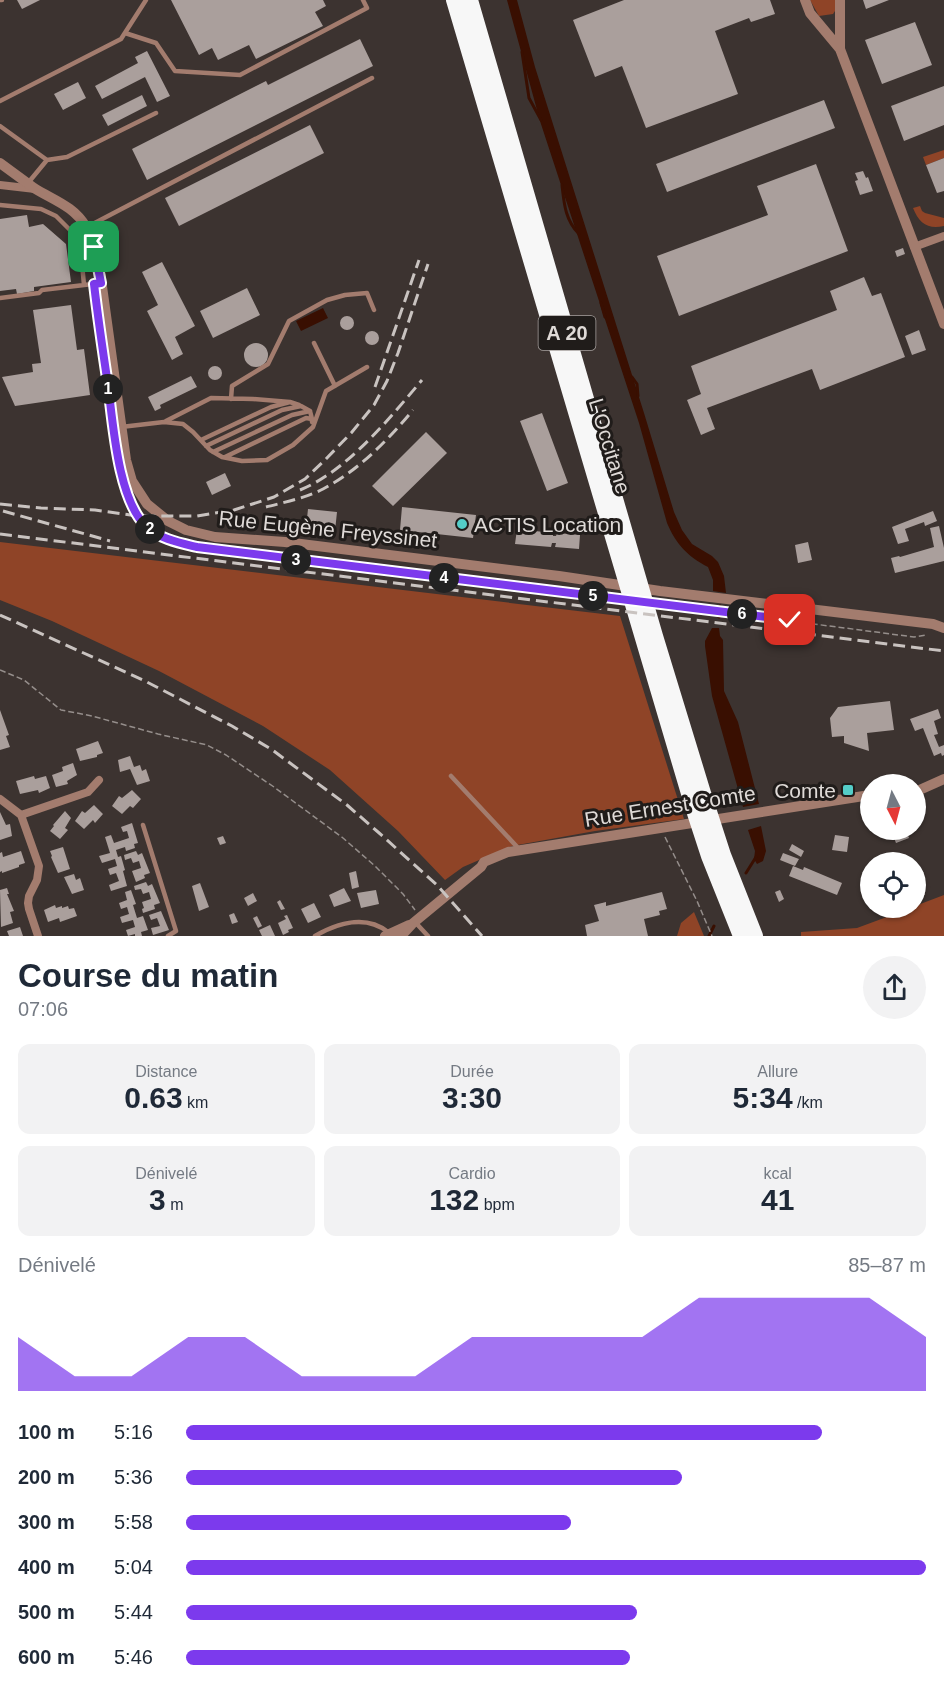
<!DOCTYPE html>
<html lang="fr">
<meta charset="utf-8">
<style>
body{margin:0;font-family:Arial,sans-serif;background:#f2f2f3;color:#1f2937;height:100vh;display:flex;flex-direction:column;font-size:22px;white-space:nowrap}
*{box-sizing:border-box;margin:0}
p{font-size:20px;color:#747a83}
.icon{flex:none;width:33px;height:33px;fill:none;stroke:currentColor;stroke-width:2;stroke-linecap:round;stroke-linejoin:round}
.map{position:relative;height:936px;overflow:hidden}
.drawer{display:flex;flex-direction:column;background:#fff;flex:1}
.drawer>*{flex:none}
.needle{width:39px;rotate:174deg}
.fabs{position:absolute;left:860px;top:774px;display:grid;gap:12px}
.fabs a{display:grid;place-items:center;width:66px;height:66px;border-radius:50%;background:#fff;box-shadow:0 2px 4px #0004;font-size:30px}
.pin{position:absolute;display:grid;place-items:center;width:51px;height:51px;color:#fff;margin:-26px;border-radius:12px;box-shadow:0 3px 9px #0006}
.km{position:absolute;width:30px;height:30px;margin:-15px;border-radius:50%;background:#222;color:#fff;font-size:16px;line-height:30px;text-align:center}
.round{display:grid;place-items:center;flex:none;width:63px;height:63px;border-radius:32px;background:#f2f2f3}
.head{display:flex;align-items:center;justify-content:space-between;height:102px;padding:0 18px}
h1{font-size:33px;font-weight:600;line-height:45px}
.stats{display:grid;grid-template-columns:repeat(3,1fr);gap:9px;height:102px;padding:6px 18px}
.stats div{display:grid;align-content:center;border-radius:12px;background:#f2f2f3;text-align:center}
.stats b{font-size:30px;font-weight:600}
.stats small{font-size:16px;font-weight:400}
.stats p{font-size:16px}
.chart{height:168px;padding:12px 18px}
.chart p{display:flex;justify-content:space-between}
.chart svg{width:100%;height:108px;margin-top:6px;fill:#7c3aed;opacity:.7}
ul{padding:0 18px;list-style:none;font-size:20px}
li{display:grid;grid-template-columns:96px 72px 1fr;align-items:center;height:45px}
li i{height:15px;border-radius:8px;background:#7c3aed}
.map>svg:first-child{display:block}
.green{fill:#8f4427}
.water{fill:#390f01}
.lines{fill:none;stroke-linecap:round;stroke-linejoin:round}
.stream{stroke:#390f01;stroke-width:3}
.building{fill:#aa9f9c}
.path{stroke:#958e8b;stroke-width:1.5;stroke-dasharray:6 3;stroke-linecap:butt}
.service{stroke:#a37c6e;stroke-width:4.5}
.minor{stroke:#a37c6e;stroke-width:8}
.tertiary{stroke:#a37c6e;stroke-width:10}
.motorway{stroke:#f7f7f7;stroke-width:16}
.rail{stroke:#c9c3c0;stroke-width:3;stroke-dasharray:12 6;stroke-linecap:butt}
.route-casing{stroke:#fff;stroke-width:12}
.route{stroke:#7c3aed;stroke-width:8}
.poi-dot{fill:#54cdc8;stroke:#201c1a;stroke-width:2}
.labels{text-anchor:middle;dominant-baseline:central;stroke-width:6;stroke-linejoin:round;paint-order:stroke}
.shield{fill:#201c1a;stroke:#a6a19e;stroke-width:1.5}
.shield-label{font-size:20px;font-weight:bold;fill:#dfdad7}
.street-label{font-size:21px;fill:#dfdad7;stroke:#201c1a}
.poi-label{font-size:21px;fill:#dfdad7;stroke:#201c1a;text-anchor:start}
</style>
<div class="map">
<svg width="944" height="936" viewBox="0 0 944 936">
<rect width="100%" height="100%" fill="#3c3330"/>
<path class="green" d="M810 0H835V11L833 14 819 16Z
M944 150V158L926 165 923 157Z
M920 206 922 211 925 213 944 218V226C928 230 919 223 913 208Z
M0 542 620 616 684 819 595 831 512 846 463 867 445 880 398 831 330 770 263 726 159 671 52 621 0 600Z
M944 895V936H801V932L857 928 911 908H915V906Z
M694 912 704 936H677L681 923Z"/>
<path class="water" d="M507 0H517L535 67 644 413 674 512 682 530 692 544 712 556 718 562 724 576 726 593 713 591V580L708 567C687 556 676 544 667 523L639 423 540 121Z
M323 308 328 318 301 331 296 321Z
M712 628H719L720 636 723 640 724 691 738 722 759 804 743 807 712 696 705 646V641Z
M761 826 766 851 763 861 757 864 754 859 755 851 748 830Z"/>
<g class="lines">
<path class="stream" d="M522 52 529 98 541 120
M562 185C564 203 565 220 579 234
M601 303 605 317
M632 377 637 384 638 396
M719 617 720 606
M746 873 756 857
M709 936 714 926"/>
</g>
<path class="building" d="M17 0H40L22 9Z
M171 0H323L326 6 315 12 323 26 256 59 249 45 218 60 212 48 199 55Z
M624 0H770L775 14 751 22 749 18 715 31 738 94 646 128 622 66 595 77 573 20Z
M863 0H889L866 9Z
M915 22 932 65 882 84 865 40Z
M360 39 373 66 147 180 132 149 266 81 268 85Z
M147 51 170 96 157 102 145 77 102 99 95 86 138 63 135 57Z
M78 82 86 98 63 110 54 94Z
M944 86V125L904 141 891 106Z
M142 95 147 106 108 126 102 115Z
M824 100 835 128 667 192 656 164Z
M310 125 324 153 179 226 165 198Z
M944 158V191L937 193 926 165Z
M816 164 848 251 679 316 657 256 768 215 757 186Z
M863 171 866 178 868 177 873 191 860 195 855 181 858 180 855 173Z
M27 215 29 227 43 224 66 244 71 282 34 287V291L17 294 16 289 0 291V219Z
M903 248 905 254 897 257 895 251Z
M162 262 195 326 175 337 183 354 172 360 147 311 158 305 142 272Z
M864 277 872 296 881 293 905 357 820 390 812 369 707 408 715 429 701 435 687 400 701 394 691 366 837 310 830 291Z
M247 288 260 315 213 338 200 311Z
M71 305 77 350 84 349 90 395 15 406 2 377 33 372 32 364 41 363 33 310Z
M340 323a7 7 0 1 1 14 0a7 7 0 1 1-14 0Z
M919 330 926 350 912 355 905 336Z
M365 338a7 7 0 1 1 14 0a7 7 0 1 1-14 0Z
M244 355a12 12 0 1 1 24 0a12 12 0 1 1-24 0Z
M208 373a7 7 0 1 1 14 0a7 7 0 1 1-14 0Z
M191 376 197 387 160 405 161 408 155 411 148 397Z
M542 413 568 483 547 491 520 421Z
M426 432 447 453 393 506 372 486Z
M225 473 231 486 212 495 206 482Z
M402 507 476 515 473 538 400 530Z
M308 509 337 512 335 531 306 528Z
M933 511 937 521 925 526 924 522 905 529 909 541 898 544 892 527Z
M939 526 944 548V561L895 573 891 558 899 556 900 557 934 547 930 528Z
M517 529 553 533V536H556L557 533 580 535 579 549 555 547 556 543H552L551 547 515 544Z
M808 542 812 560 798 563 795 545Z
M890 701 894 730 867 733 869 751 844 743V736L832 737 830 718 838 707Z
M938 709 941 718 934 721 938 734 934 735 939 747 944 745V755L942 756 941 753 934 756 923 728 915 731 910 719Z
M0 710 9 735 6 736 10 747 0 750Z
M98 741 103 753 97 755V757L80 761 76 749Z
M130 756 134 767 140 765 142 771 146 769 150 781 137 785 130 769 120 772 118 760Z
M73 763 77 775 67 781 68 784 56 787 52 775 63 771 62 767Z
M34 776 35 779 46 776 50 788 39 793 38 790 20 794 16 781Z
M132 790 141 799 133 808 130 806 122 814 112 806 119 796 122 798Z
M94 805 103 814 95 823 93 820 84 829 75 821 82 811 85 813Z
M65 811 71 818 65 828 68 830 60 839 50 831 54 826 53 825Z
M0 812 6 825 10 824 12 836 0 840Z
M132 823 138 843 134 844 135 848 126 851 125 847 116 850 118 857 121 856 125 870 123 871 127 886 111 891 109 885 119 881 116 873 110 875 108 869 117 866 115 859 102 863 99 856 110 853 105 837 111 835 114 843 129 838 127 831 123 832 121 827Z
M891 830H906L909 838 896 843Z
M835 835 849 837 847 852 832 850Z
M223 836 226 843 220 845 217 838Z
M792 844 804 851 801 857 789 850Z
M63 847 70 869 58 873 51 857 52 856 50 851Z
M21 851 25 863 19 865V867L2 873V871L0 872V853L2 852 3 857Z
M136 851 138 855 142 853 150 873 144 875 145 878 136 882 132 871 141 868 139 861 133 863 131 858 125 860 124 855Z
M783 853 799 859 795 866 780 860Z
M793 866 803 870 804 867 842 883 837 895 789 876Z
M356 871 359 887 352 889 349 873Z
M74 874 76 880 80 878 84 890 72 894 64 877Z
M923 877 925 895 915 896V878Z
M146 882 148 886 152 884 160 903 154 905 155 909 143 913 142 909 144 908 142 902 151 899 149 892 143 894 141 889 135 890 134 886Z
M200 883 209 907 199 911 192 886Z
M7 888 9 894H7L14 911 10 912 13 923 1 927 0 890Z
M344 888 351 901 334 907 329 895Z
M131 890 136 904 133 905 137 918 143 916 148 930 141 932 142 936H135V934L128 936 126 930 135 927 133 920 122 923 120 917 129 914 127 907 121 909 119 903 127 900 125 892Z
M376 890 379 904 361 908 357 893Z
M780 890 784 899 779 902 775 892Z
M662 892 667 909 659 911 660 915 644 919 648 936H587L585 925 599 921 594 905 606 902V906Z
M253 893 257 901 248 906 244 898Z
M280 900 285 909 281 910 277 902Z
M314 903 321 917 308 923 301 909Z
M55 905 56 908 62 906V908L68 906 69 909 74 908 77 916 60 922 59 918 48 922 44 910Z
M161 911 169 930 153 935 151 928 160 926 157 918 151 920 149 915Z
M234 913 238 922 232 924 229 915Z
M287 915 293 928 288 930 289 932 283 935 278 923 286 919 284 916Z
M257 916 262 926 258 928 253 918Z
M270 925 275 936H262L259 930Z
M20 927 23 936H9L7 931Z"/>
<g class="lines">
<path class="path" d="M130 499C132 504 134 511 138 516 151 536 176 541 197 547L617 599
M660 604 914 637 926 635
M0 670 24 680 61 710 92 716 158 734 207 745 226 755 274 787 343 838 375 866 403 894 415 910
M665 837 697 901 712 936"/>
<path class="service" d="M0 0H2
M125 33 156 43 175 71 240 75 367 8 363 0
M0 101 121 39 146 0
M0 126 47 160 28 183
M47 160 67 157 156 113
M0 205 41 209 56 216 76 236 81 253 84 285
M87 227 372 78
M0 298 39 293 42 290 101 283
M314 343 335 386
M231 399 232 386 268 364 289 321 327 300 345 295 367 293 374 310
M166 421 211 398 253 399 290 402
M121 427 164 422 183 424 193 432 210 450 222 457 242 461 267 460 293 445 313 427 326 391 367 367
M201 440 271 407 290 402 299 405
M206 446 282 410 301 406 310 411
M213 452 292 415 310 411 312 419
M225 457 306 418 312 419V422
M451 776 520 850
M143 825 176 931 168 936
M415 922 428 936
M315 936C338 923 365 914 388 932"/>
<path class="minor" d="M0 185 35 189
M914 247 944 236
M0 799 21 815 39 866 37 880 29 896 28 903 29 909 38 936
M21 815 88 792 99 780"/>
<path class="tertiary" d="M805 0 810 13 840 49 944 324
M840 0V49
M0 163C11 171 23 180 34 188 53 200 74 206 86 227 94 240 97 257 100 272L126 460 132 481 147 504 168 521 186 530 215 537 285 542 559 576 660 591 933 624 944 628
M915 792 944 779
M385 936 409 925
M401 936 412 924 481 867 484 862 508 852 870 795"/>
<path class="motorway" d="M454 0 693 807 709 856 741 936
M470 0 655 636 703 793 723 855 755 936"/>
<path class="rail" d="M375 387 419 260
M300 490C347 471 389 419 422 380
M0 504 41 508 95 510 137 516H197L234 510 274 497 305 479 325 460 352 432 374 405 387 381 398 353 428 264
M266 507C285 502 306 498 323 489 359 470 387 441 413 410
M3 511 110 541
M0 534 944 651
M0 615 143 680 232 726 271 749 347 805 378 832 437 885 482 936"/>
</g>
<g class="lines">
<g class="route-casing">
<path id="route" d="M94 247 101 283 94 284C98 318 103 352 108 385 113 423 118 500 146 526 159 539 180 543 197 547L790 620"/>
</g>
<use href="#route" class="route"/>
</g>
<g class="poi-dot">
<circle cx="462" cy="524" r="6"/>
<rect x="842" y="784" width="12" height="12" rx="3"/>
</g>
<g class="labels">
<rect class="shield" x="538.5" y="316" width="57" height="34" rx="4.5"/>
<g class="shield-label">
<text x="567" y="333">A 20</text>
</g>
<g class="street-label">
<text transform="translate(610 446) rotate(73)">L'Occitane</text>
<text transform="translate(328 529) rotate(6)">Rue Eugène Freyssinet</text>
<text transform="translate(670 806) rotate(-9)">Rue Ernest Comte</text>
</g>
<g class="poi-label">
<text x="474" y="524">ACTIS Location</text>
<text x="836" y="790" text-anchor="end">Comte</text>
</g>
</g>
</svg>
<div class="fabs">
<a><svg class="needle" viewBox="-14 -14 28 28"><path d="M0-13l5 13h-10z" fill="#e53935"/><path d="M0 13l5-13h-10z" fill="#747a83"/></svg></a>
<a><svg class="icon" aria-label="locate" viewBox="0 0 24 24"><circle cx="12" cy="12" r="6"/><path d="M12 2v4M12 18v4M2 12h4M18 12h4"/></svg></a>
</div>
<div class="pin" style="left:94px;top:247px;background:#1e9e55"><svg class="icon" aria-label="arrive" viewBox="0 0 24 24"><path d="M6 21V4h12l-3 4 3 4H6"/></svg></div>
<div class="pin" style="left:790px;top:620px;background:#d93025"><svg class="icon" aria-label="check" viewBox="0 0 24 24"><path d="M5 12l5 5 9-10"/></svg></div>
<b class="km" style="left:108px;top:389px">1</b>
<b class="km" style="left:150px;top:529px">2</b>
<b class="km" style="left:296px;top:560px">3</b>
<b class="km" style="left:444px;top:578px">4</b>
<b class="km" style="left:593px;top:596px">5</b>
<b class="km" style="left:742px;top:614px">6</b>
</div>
<section class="drawer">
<div class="head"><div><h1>Course du matin</h1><p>07:06</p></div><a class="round"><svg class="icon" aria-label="share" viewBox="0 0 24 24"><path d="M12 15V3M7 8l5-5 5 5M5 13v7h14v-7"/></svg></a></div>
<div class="stats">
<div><p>Distance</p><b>0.63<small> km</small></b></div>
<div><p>Durée</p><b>3:30</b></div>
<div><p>Allure</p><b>5:34<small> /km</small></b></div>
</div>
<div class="stats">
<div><p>Dénivelé</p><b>3<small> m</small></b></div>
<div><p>Cardio</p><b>132<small> bpm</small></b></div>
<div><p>kcal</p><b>41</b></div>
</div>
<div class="chart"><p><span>Dénivelé</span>85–87 m</p>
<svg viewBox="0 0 160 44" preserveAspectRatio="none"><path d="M0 44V22L10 38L20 38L30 22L40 22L50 38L60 38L70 38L80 22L90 22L100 22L110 22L120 6L130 6L140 6L150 6L160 22V44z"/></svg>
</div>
<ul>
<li><b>100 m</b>5:16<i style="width:86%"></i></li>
<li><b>200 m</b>5:36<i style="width:67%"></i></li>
<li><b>300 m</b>5:58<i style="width:52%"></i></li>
<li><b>400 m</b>5:04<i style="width:100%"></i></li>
<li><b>500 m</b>5:44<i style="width:61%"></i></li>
<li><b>600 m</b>5:46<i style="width:60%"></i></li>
</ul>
</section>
